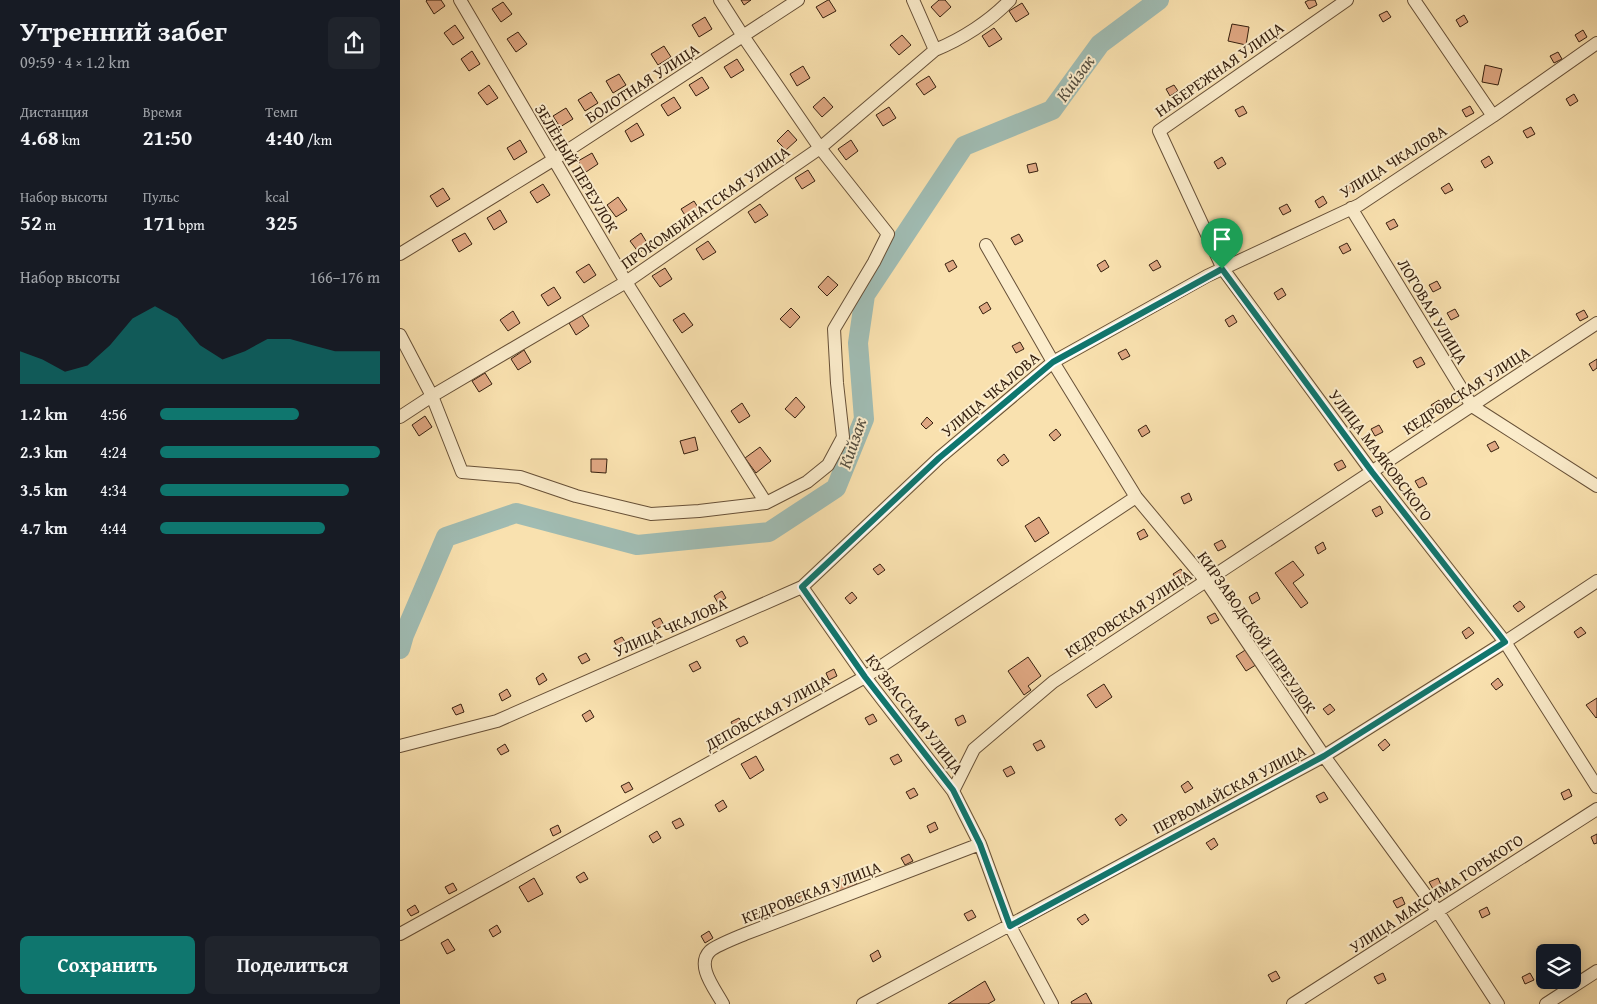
<!DOCTYPE html>
<html lang="ru">
<meta charset="utf-8">
<style>
body{margin:0;font-family:"Gentium Book Plus",serif;background:#20242c;color:#f1f3f6;height:100vh;display:flex;flex-direction:column;font-size:19px;white-space:nowrap}
*{box-sizing:border-box;margin:0}
p{font-size:16px;color:#9ea1a6}
.icon{flex:none;width:28px;height:28px;fill:none;stroke:currentColor;stroke-width:2;stroke-linecap:round;stroke-linejoin:round}
.map{position:relative;flex:1;overflow:hidden}
.sheet{display:flex;flex-direction:column;background:#171b24;width:400px}
.sheet>*{flex:none}
.buttons{position:absolute;left:1136px;top:944px;display:grid;gap:10px}
.buttons a{display:grid;place-items:center;width:45px;height:45px;border-radius:8px;background:#171b24;box-shadow:0 2px 12px #0003;font-size:25px}
.pin{position:absolute;display:grid;place-items:center;width:42px;height:42px;color:#fff;margin:-51px -21px;border-radius:50% 50% 50% 0;rotate:-45deg;box-shadow:0 0 5px #0007}
.pin .icon{rotate:45deg}
.round{display:grid;place-items:center;flex:none;width:52px;height:52px;border-radius:8px;background:#20242c}
.headline{display:flex;align-items:center;justify-content:space-between;height:85px;padding:0 20px}
h1{font-size:28px;font-weight:700;line-height:38px}
.metrics{display:grid;grid-template-columns:repeat(3,1fr);gap:8px;height:85px;padding:5px 20px}
.metrics div{display:grid;align-content:center}
.metrics b{font-size:21px;font-weight:700}
.metrics small{font-size:14px;font-weight:400}
.metrics p{font-size:14px}
.chart{height:140px;padding:10px 20px}
.chart p{display:flex;justify-content:space-between}
.chart svg{width:100%;height:90px;margin-top:5px;fill:#0f766e;opacity:.7}
.action{display:flex;gap:10px;margin-top:auto;padding:10px 20px}
.action a{flex:1;height:58px;border-radius:8px;background:#0f766e;color:#fff;font-size:20px;font-weight:700;line-height:58px;text-align:center}
.action a+a{background:#20242c;color:#f1f3f6}
ul{padding:0 20px;list-style:none;font-size:16px}
li{display:grid;grid-template-columns:80px 60px 1fr;align-items:center;height:38px}
li i{height:12px;border-radius:6px;background:#0f766e}
main{display:flex;flex:1;min-height:0}
.map>svg:first-child{display:block}
.lines{fill:none;stroke-linecap:round;stroke-linejoin:round}
.river{stroke:#a0bcb3;stroke-width:20}
.building{fill:#dfa782;stroke:#36200f}
.street-casing{stroke:#675037;stroke-width:14}
.street{stroke:#fbeccb;stroke-width:12}
.route-casing{stroke:#fff;stroke-width:10}
.route{stroke:#0f766e;stroke-width:6}
.labels{text-anchor:middle;dominant-baseline:central;stroke-width:4;stroke-linejoin:round;paint-order:stroke}
.street-label{font-size:16px;fill:#36200f;stroke:#fbeccb}
.water-label{font-size:18px;font-style:italic;fill:#564f40;stroke:#fbeccb}
</style>
<main>
<section class="sheet">
<div class="headline"><div><h1>Утренний забег</h1><p>09:59 · 4 × 1.2 km</p></div><a class="round"><svg class="icon" aria-label="share" viewBox="0 0 24 24"><path d="M12 15V3M7 8l5-5 5 5M5 13v7h14v-7"/></svg></a></div>
<div class="metrics">
<div><p>Дистанция</p><b>4.68<small> km</small></b></div>
<div><p>Время</p><b>21:50</b></div>
<div><p>Темп</p><b>4:40<small> /km</small></b></div>
</div>
<div class="metrics">
<div><p>Набор высоты</p><b>52<small> m</small></b></div>
<div><p>Пульс</p><b>171<small> bpm</small></b></div>
<div><p>kcal</p><b>325</b></div>
</div>
<div class="chart"><p><span>Набор высоты</span>166–176 m</p>
<svg viewBox="0 0 160 44" preserveAspectRatio="none"><path d="M0 44V28L10 32L20 38L30 35L40 25L50 12L60 6L70 12L80 25L90 32L100 28L110 22L120 22L130 25L140 28L150 28L160 28V44z"/></svg>
</div>
<ul>
<li><b>1.2 km</b>4:56<i style="width:63%"></i></li>
<li><b>2.3 km</b>4:24<i style="width:100%"></i></li>
<li><b>3.5 km</b>4:34<i style="width:86%"></i></li>
<li><b>4.7 km</b>4:44<i style="width:75%"></i></li>
</ul>
<div class="action"><a>Сохранить</a><a>Поделиться</a></div>
</section>
<div class="map">
<svg width="1197" height="1004" viewBox="0 0 1197 1004">
<rect width="100%" height="100%" fill="#f9e1af"/>
<filter id="stains"><feTurbulence type="fractalNoise" baseFrequency=".004" numOctaves="4"/><feColorMatrix values="0 0 0 0 .2 0 0 0 0 .09 0 0 0 0 .02 0 0 0 .5 -.17"/></filter>
<radialGradient id="worn" r=".72"><stop offset=".6" stop-color="#630" stop-opacity="0"/><stop offset="1" stop-color="#630" stop-opacity=".3"/></radialGradient>
<g class="lines">
<path class="river" d="M0 649 4 635 46 537 116 513 237 545 369 532 436 488 464 419 458 343 465 295 564 146 652 110 700 44 759 0"/>
</g>
<path class="building" d="M27 0H41L45 6 34 14 26 1Z
M341 0H351L344 5Z
M428 0H429L436 11 423 18 416 7Z
M539 0H545L551 7 540 17 531 7Z
M909 0H915L917 5 909 9 905 2Z
M103 2 112 14 101 22 92 9Z
M622 3 629 14 616 22 609 11Z
M987 11 991 17 983 22 979 15Z
M1064 15 1068 22 1060 27 1056 20Z
M305 17 312 29 299 37 292 25Z
M832 24 849 27 846 45 828 41Z
M55 25 64 38 53 45 44 33Z
M594 28 602 39 589 47 582 36Z
M1183 30 1187 37 1179 42 1175 35Z
M118 32 127 44 116 52 107 39Z
M502 35 511 45 499 55 490 45Z
M264 46 271 57 258 65 251 54Z
M72 51 80 64 69 71 61 59Z
M1158 52 1162 59 1154 63 1150 56Z
M337 59 344 70 331 78 324 67Z
M1085 65 1102 69 1098 85 1082 82Z
M403 66 410 78 397 86 390 74Z
M219 74 226 85 213 93 206 81Z
M529 76 536 87 524 95 516 84Z
M302 77 309 88 296 96 289 85Z
M89 85 98 98 87 105 78 93Z
M774 85 778 91 770 96 766 89Z
M191 92 198 103 185 111 178 100Z
M1174 94 1178 101 1170 106 1166 99Z
M274 97 281 108 268 116 261 105Z
M424 97 433 107 422 117 413 107Z
M843 106 847 113 839 117 835 110Z
M1070 106 1074 113 1066 117 1062 110Z
M489 107 496 118 483 126 476 115Z
M166 108 173 119 160 127 153 116Z
M237 123 244 135 231 142 225 131Z
M1131 127 1135 134 1127 138 1123 131Z
M388 130 397 140 386 150 377 141Z
M120 140 127 152 114 160 107 148Z
M451 140 458 151 446 160 438 149Z
M192 153 198 164 186 172 178 161Z
M1089 156 1093 163 1085 168 1081 161Z
M822 157 826 164 818 169 814 162Z
M636 163 638 171 629 173 627 165Z
M408 170 415 181 402 189 395 178Z
M951 181 955 188 947 193 944 186Z
M1049 183 1053 190 1045 194 1041 188Z
M143 184 150 195 137 203 130 192Z
M43 188 50 199 37 207 30 196Z
M923 196 927 203 919 208 915 201Z
M218 197 227 210 216 217 207 205Z
M294 201 301 212 288 220 281 209Z
M360 204 368 215 355 223 348 212Z
M887 204 891 211 883 215 879 208Z
M100 210 107 222 94 230 87 218Z
M994 219 998 226 990 230 986 223Z
M836 225 840 232 832 237 828 230Z
M65 233 72 244 59 252 52 240Z
M241 233 249 246 239 253 230 241Z
M619 234 623 241 615 245 611 238Z
M308 241 316 252 303 260 296 249Z
M947 243 951 250 943 254 939 247Z
M553 260 557 267 549 272 545 264Z
M705 260 709 267 701 272 697 265Z
M757 260 761 267 753 271 749 265Z
M189 264 196 275 184 283 176 272Z
M265 268 272 279 260 287 252 276Z
M428 276 438 285 427 296 418 287Z
M1037 281 1041 288 1033 292 1029 285Z
M154 287 161 298 148 306 141 295Z
M882 288 886 295 878 300 874 293Z
M587 302 591 309 583 314 579 307Z
M391 308 400 317 390 328 380 319Z
M1055 309 1059 316 1051 320 1047 313Z
M1184 310 1188 317 1180 321 1176 314Z
M113 311 120 323 108 331 100 320Z
M284 313 293 325 282 333 273 320Z
M182 315 189 326 176 335 169 323Z
M833 315 837 322 829 327 825 320Z
M620 342 624 349 616 353 612 346Z
M726 349 730 356 722 360 718 353Z
M124 350 131 362 118 370 111 359Z
M1021 357 1025 364 1017 368 1013 361Z
M1197 359V368L1193 371 1189 364Z
M85 373 92 384 79 392 72 381Z
M396 397 405 407 395 418 385 409Z
M1039 400 1043 407 1035 412 1031 405Z
M342 403 350 416 339 423 331 411Z
M25 416 32 427 19 436 12 425Z
M527 417 533 423 526 429 521 424Z
M746 425 750 432 742 437 738 430Z
M979 425 983 432 975 436 971 429Z
M656 429 661 435 654 441 649 435Z
M295 437 298 450 284 454 280 441Z
M1095 441 1099 448 1091 452 1087 445Z
M360 447 371 461 356 473 345 458Z
M604 454 609 461 602 466 597 460Z
M191 459H207L206 473 191 472Z
M942 460 946 467 938 471 934 464Z
M1023 477 1027 484 1019 488 1015 481Z
M789 493 792 500 784 504 781 497Z
M980 506 983 513 976 517 972 510Z
M639 517 649 533 635 542 625 526Z
M744 529 748 536 740 540 737 533Z
M822 540 826 547 818 551 814 544Z
M923 542 926 549 918 554 915 547Z
M893 561 904 575 893 583 908 603 901 608 875 573Z
M480 564 485 570 478 575 473 569Z
M781 569 785 576 777 580 773 574Z
M322 591 326 598 318 603 314 596Z
M452 592 457 598 450 604 445 598Z
M857 592 860 599 852 604 849 597Z
M1120 601 1125 607 1118 612 1113 606Z
M815 613 819 620 811 624 807 617Z
M260 618 264 625 256 629 252 622Z
M1069 627 1074 633 1066 639 1062 632Z
M1181 627 1186 633 1178 638 1174 632Z
M344 636 348 643 340 647 336 640Z
M222 637 226 643 218 648 214 641Z
M850 647 859 663 846 671 836 656Z
M186 653 190 660 182 664 178 657Z
M628 657 641 676 628 686 631 690 624 695 608 671Z
M297 661 301 668 293 672 289 665Z
M434 669 437 676 429 680 426 673Z
M143 673 147 680 139 685 136 678Z
M1098 678 1103 685 1096 690 1091 684Z
M704 684 712 697 696 708 687 695Z
M107 689 111 696 102 701 99 694Z
M1197 698V717L1196 718 1186 705Z
M61 704 64 712 56 715 52 708Z
M930 704 935 710 928 715 923 709Z
M190 710 194 717 186 722 182 715Z
M473 714 477 721 469 725 465 718Z
M563 715 566 722 558 726 555 719Z
M339 718 343 725 335 729 331 722Z
M985 739 990 745 983 751 978 745Z
M641 740 645 747 637 751 633 744Z
M105 744 109 751 101 755 97 749Z
M498 754 502 761 494 765 490 758Z
M356 756 364 770 350 779 341 764Z
M611 766 615 773 607 777 603 770Z
M788 781 793 788 785 793 781 786Z
M229 782 233 789 225 793 221 786Z
M514 788 518 795 510 799 506 792Z
M1169 789 1172 796 1164 800 1161 793Z
M924 792 928 799 920 803 916 796Z
M323 800 327 807 319 812 315 805Z
M722 814 727 820 720 826 715 819Z
M280 818 284 825 276 829 272 822Z
M535 822 538 829 530 833 527 826Z
M158 825 161 832 153 836 150 829Z
M257 831 261 838 253 843 249 836Z
M1197 834V843L1194 844 1191 837Z
M814 838 818 845 811 850 806 843Z
M509 854 513 861 505 865 501 858Z
M451 871 457 884 438 893 432 880Z
M184 872 188 879 180 883 176 877Z
M134 878 143 894 128 902 119 887Z
M1038 878 1041 885 1033 889 1029 882Z
M53 883 57 890 49 894 45 887Z
M406 893 409 900 401 904 398 897Z
M1002 897 1005 904 997 908 993 901Z
M15 905 19 912 11 916 7 910Z
M1087 907 1090 914 1082 918 1079 911Z
M367 908 371 915 363 919 359 912Z
M572 910 576 917 568 921 564 914Z
M685 914 689 920 682 925 677 919Z
M97 925 101 932 93 937 89 930Z
M309 931 313 938 305 943 301 936Z
M48 939 55 950 47 954 41 943Z
M478 950 481 957 473 962 470 955Z
M876 971 880 978 872 982 868 975Z
M983 973 986 980 978 984 974 977Z
M1130 973 1134 980 1125 984 1122 977Z
M585 981 595 1000 588 1004H548Z
M686 993 692 1004H672L671 1002Z"/>
<g class="lines">
<g class="street-casing">
<path id="street" d="M60 0 226 282 366 503
M513 0 535 50
M947 0 759 131 823 269 972 472 1105 642 1197 787
M1014 0 1093 116
M951 208 1072 406 1197 486
M586 245 653 362 736 497 806 581 924 756 1038 912 1098 1004
M0 254 153 160 398 0
M0 335 32 396 62 472 120 477 176 496 251 514 299 511 366 503 407 482 428 465 443 437 437 383 434 329 474 262 488 234 420 148 343 36 320 0
M0 417 32 396 226 282 420 148 535 50C562 39 590 21 610 0
M402 587 465 677 553 791 580 844 610 926 652 1004
M0 746 97 721 402 587 539 458 653 362 807 276 959 205 1093 116 1197 43
M553 791 574 749 653 682 1197 323
M0 934 465 677 736 497
M323 1004C316 990 295 966 310 951 315 946 338 937 345 934L580 844
M463 1004 924 756 1105 642 1197 581
M893 1004 1197 809
M1146 1004 1197 971"/>
</g>
<use href="#street" class="street"/>
</g>
<g class="lines">
<g class="route-casing">
<path id="route" d="M822 269 972 472 1105 642 924 756 610 926 580 844 553 790 465 677 402 587 539 458 653 362Z"/>
</g>
<use href="#route" class="route"/>
</g>
<g class="labels">
<g class="street-label">
<text transform="translate(819 69) rotate(-35)">НАБЕРЕЖНАЯ УЛИЦА</text>
<text transform="translate(242 83) rotate(-33)">БОЛОТНАЯ УЛИЦА</text>
<text transform="translate(993 161) rotate(-32)">УЛИЦА ЧКАЛОВА</text>
<text transform="translate(177 168) rotate(59)">ЗЕЛЁНЫЙ ПЕРЕУЛОК</text>
<text transform="translate(305 207) rotate(-35)">ПРОКОМБИНАТСКАЯ УЛИЦА</text>
<text transform="translate(1033 311) rotate(59)">ЛОГОВАЯ УЛИЦА</text>
<text transform="translate(1066 390) rotate(-33)">КЕДРОВСКАЯ УЛИЦА</text>
<text transform="translate(590 394) rotate(-40)">УЛИЦА ЧКАЛОВА</text>
<text transform="translate(981 455) rotate(53)">УЛИЦА МАЯКОВСКОГО</text>
<text transform="translate(728 613) rotate(-33)">КЕДРОВСКАЯ УЛИЦА</text>
<text transform="translate(270 627) rotate(-24)">УЛИЦА ЧКАЛОВА</text>
<text transform="translate(857 632) rotate(55)">КИРЗАВОДСКОЙ ПЕРЕУЛОК</text>
<text transform="translate(367 712) rotate(-29)">ДЕПОВСКАЯ УЛИЦА</text>
<text transform="translate(515 714) rotate(52)">КУЗБАССКАЯ УЛИЦА</text>
<text transform="translate(829 789) rotate(-28)">ПЕРВОМАЙСКАЯ УЛИЦА</text>
<text transform="translate(411 892) rotate(-21)">КЕДРОВСКАЯ УЛИЦА</text>
<text transform="translate(1036 893) rotate(-33)">УЛИЦА МАКСИМА ГОРЬКОГО</text>
</g>
<g class="water-label">
<text transform="translate(675 78) rotate(-54)">Кийзак</text>
<text transform="translate(452 443) rotate(-71)">Кийзак</text>
</g>
</g>
<rect width="100%" height="100%" filter="url(#stains)"/>
<rect width="100%" height="100%" fill="url(#worn)"/>
</svg>
<div class="buttons">
<a><svg class="icon" aria-label="layers" viewBox="0 0 24 24"><path d="M12 4l9 5-9 5-9-5zM3 14l9 5 9-5"/></svg></a>
</div>
<div class="pin" style="left:822px;top:269px;background:#1e9e55"><svg class="icon" aria-label="arrive" viewBox="0 0 24 24"><path d="M6 21V4h12l-3 4 3 4H6"/></svg></div>
</div>
</main>
